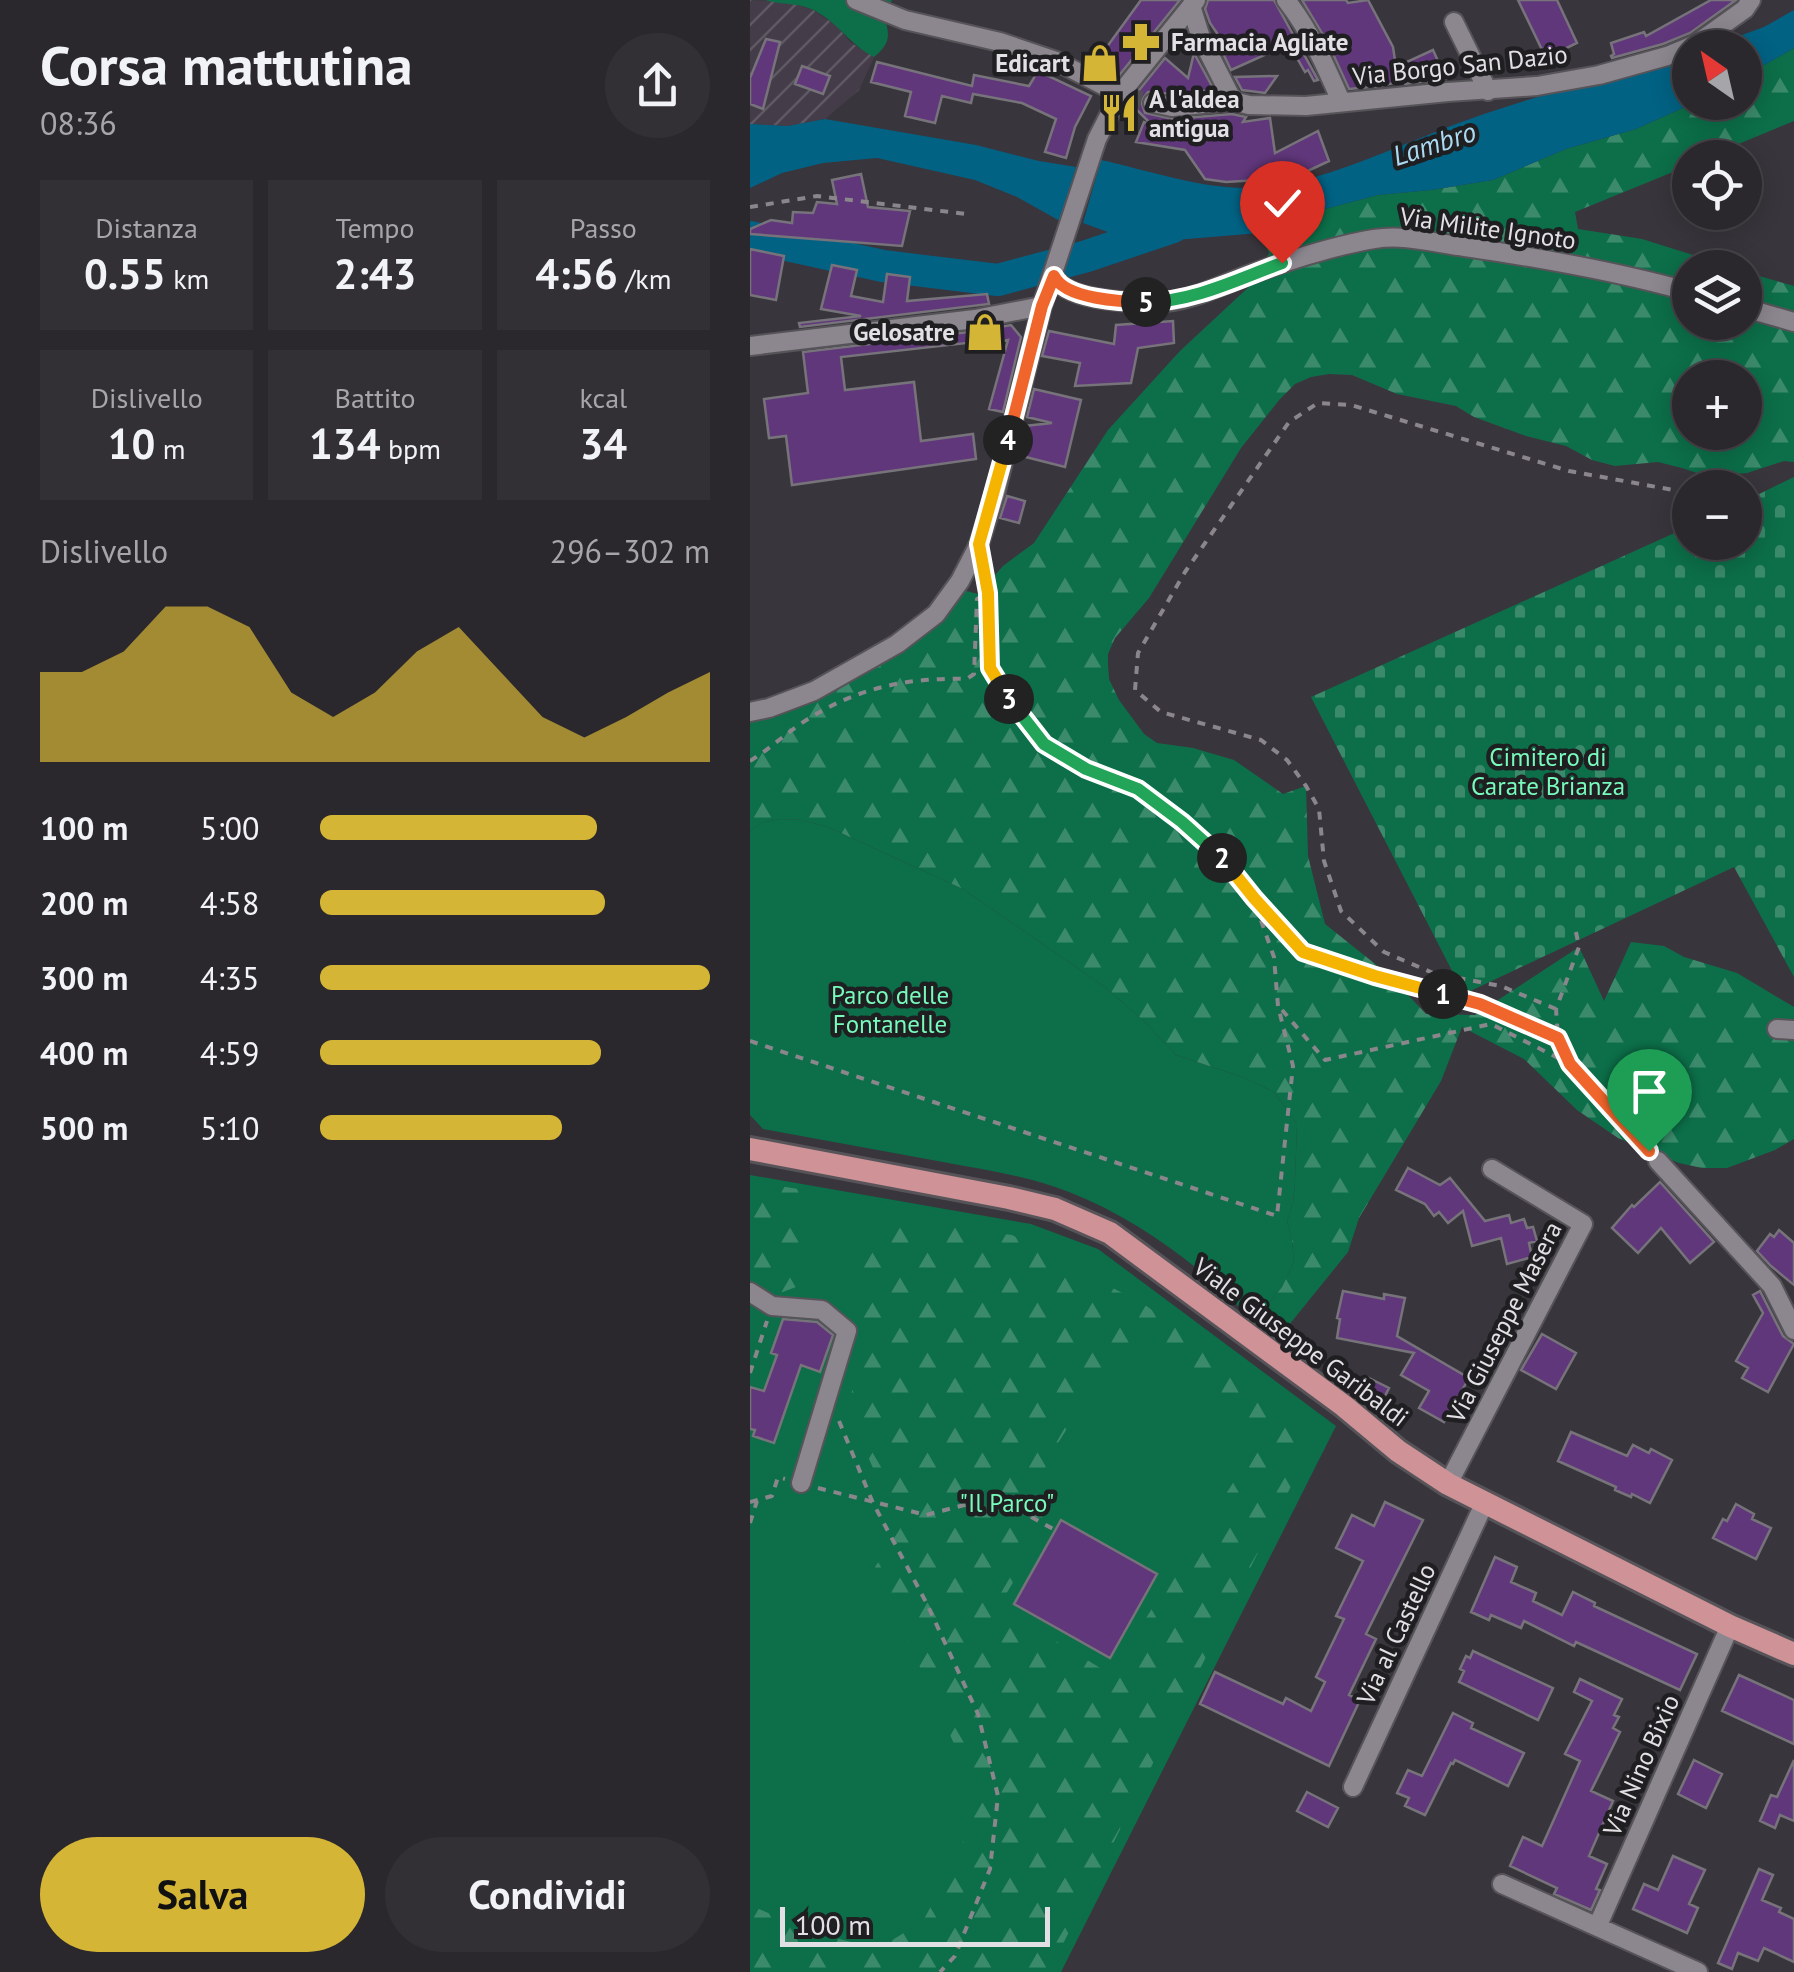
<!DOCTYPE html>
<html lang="it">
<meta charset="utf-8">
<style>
body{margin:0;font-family:"PT Sans",sans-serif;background:#333035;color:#f1f3f6;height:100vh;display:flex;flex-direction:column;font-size:38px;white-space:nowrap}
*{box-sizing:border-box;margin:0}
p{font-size:32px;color:#a6a6aa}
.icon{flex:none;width:55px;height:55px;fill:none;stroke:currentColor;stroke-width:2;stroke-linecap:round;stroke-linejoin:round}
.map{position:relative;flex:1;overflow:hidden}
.details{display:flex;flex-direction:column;background:#2b282d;width:750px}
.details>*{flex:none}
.needle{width:65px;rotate:326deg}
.buttons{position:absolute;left:922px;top:30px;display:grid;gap:20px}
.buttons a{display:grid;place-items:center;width:90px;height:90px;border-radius:50%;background:#2b282d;box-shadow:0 5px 25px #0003,0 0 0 2px #474449;font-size:50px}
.scale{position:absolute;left:30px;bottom:25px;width:270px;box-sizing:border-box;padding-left:10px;border:5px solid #e3e0e5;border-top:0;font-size:28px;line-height:35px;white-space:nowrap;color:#e3e0e5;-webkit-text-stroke:8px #1f1e21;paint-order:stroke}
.pin{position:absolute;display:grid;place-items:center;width:85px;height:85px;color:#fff;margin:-102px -42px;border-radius:50% 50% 50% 0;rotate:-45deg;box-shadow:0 0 10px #0007}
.pin .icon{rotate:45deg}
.km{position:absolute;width:50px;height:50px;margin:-25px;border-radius:50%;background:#222;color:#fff;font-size:28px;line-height:50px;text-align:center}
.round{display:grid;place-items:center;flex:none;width:105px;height:105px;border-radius:52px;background:#333035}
.overview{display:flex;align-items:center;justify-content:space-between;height:170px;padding:0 40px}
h1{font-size:55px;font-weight:600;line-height:75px}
.figures{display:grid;grid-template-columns:repeat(3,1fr);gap:15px;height:170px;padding:10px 40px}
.figures div{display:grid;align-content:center;border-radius:0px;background:#333035;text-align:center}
.figures b{font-size:42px;font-weight:600}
.figures small{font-size:28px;font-weight:400}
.figures p{font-size:28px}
.chart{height:280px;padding:20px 40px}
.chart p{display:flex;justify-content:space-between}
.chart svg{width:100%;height:180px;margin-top:10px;fill:#d5b535;opacity:.7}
.action{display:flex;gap:20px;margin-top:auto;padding:20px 40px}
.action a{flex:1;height:115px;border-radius:60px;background:#d5b535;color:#111;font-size:40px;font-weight:600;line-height:115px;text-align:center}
.action a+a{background:#333035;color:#f1f3f6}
ul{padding:0 40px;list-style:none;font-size:32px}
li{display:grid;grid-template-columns:160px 120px 1fr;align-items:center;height:75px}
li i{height:25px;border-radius:12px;background:#d5b535}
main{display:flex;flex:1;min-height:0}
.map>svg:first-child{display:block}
.industrial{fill:url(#industrial-furrows)}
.green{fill:#0c6f49}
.forest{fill:url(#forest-firs);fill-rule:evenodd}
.cemetery{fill:url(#cemetery-stones)}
.water{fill:#026284}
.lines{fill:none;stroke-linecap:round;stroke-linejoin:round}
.river{stroke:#026284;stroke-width:32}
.building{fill:#60377b;stroke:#77737a;stroke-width:2.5}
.minor-tunnel{stroke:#524f55;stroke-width:18;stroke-dasharray:18 9;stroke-linecap:butt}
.minor-casing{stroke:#575459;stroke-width:22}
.major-casing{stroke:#575459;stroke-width:28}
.path{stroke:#8a868c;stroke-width:4;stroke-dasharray:8 8;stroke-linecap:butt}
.minor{stroke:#8c878f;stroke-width:18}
.major{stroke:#ce9297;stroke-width:22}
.split-1-casing{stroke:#fff;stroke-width:20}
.split-2-casing{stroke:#fff;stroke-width:20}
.split-3-casing{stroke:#fff;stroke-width:20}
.split-4-casing{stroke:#fff;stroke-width:20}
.split-5-casing{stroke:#fff;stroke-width:20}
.split-6-casing{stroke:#fff;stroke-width:20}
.split-1{stroke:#f0652b;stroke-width:12}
.split-2{stroke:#f5b400;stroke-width:12}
.split-3{stroke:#22a559;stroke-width:12}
.split-4{stroke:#f5b400;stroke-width:12}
.split-5{stroke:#f0652b;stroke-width:12}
.split-6{stroke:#22a559;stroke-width:12}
.labels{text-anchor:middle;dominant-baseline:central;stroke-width:9;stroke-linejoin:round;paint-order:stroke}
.poi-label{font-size:25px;font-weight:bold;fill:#e3e0e5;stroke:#1f1e21;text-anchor:start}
.street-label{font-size:25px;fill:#e3e0e5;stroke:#1f1e21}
.park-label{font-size:25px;fill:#77fabc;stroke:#1f1e21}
.water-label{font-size:28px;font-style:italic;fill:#acdaf2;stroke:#1f1e21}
</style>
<main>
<section class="details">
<div class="overview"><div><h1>Corsa mattutina</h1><p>08:36</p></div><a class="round"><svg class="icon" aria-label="share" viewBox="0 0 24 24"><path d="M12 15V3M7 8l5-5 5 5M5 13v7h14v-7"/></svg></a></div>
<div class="figures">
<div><p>Distanza</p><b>0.55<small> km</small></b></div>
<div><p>Tempo</p><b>2:43</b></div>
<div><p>Passo</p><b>4:56<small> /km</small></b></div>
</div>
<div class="figures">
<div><p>Dislivello</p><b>10<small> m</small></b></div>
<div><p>Battito</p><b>134<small> bpm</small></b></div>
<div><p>kcal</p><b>34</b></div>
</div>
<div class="chart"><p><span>Dislivello</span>296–302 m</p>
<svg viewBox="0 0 160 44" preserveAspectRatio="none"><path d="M0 44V22L10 22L20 17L30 6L40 6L50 11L60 27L70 33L80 27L90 17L100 11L110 22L120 33L130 38L140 33L150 27L160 22V44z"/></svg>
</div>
<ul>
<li><b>100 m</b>5:00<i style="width:71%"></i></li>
<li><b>200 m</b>4:58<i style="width:73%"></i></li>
<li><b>300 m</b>4:35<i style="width:100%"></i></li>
<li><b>400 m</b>4:59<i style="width:72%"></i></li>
<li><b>500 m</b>5:10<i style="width:62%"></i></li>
</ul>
<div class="action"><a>Salva</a><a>Condividi</a></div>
</section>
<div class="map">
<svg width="1044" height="1972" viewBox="0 0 1044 1972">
<defs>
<pattern id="industrial-furrows" width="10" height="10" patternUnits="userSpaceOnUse" patternTransform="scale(2.5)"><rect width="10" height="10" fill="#443d49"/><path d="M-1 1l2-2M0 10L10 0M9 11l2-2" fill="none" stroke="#5f5963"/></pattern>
<pattern id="forest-firs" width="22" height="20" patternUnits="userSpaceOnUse" patternTransform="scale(2.5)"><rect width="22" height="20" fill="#0c6f49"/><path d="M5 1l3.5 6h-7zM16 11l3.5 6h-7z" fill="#3b8a6c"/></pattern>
<pattern id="cemetery-stones" width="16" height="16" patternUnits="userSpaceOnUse" patternTransform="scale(2.5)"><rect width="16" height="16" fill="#0c6f49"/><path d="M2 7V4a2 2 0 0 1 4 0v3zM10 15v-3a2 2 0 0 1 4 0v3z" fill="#3b8a6c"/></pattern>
</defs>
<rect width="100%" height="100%" fill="#39353c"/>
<path class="industrial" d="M0 0 39 2 63 10 87 26 100 42 124 57 109 90 75 119 38 126 0 124Z"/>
<path class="green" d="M15 0H142L134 16C140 35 141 43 124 57 97 43 88 21 61 9 44 2 30 5 15 0Z
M30 819 52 820 78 827 213 889 355 987 394 1021 426 1055 495 1078 524 1092 547 1124 545 1182 543 1203 537 1221 542 1239 544 1262 532 1287 504 1322C452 1267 390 1220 319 1192 279 1176 235 1170 193 1162 133 1151 73 1140 13 1129L0 1115V831L11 823Z
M0 1175 281 1224 348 1249 586 1426 311 1972H0Z"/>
<path class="forest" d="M1044 48V121L957 157 940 158V165L825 212 828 229 892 239 981 267 940 268V322H995V272L1044 286V462L1034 461 997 473 956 476 932 468 908 462 865 466 842 460 816 446 776 436 724 417 706 406 647 394 602 375 579 374 561 377 545 384 530 399 491 448 399 598 365 638 358 654V664L359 679 369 700 394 734 407 743 443 748 484 760 533 794 556 786 558 856 575 924 639 975 676 1014 725 1015 829 947 854 1001 881 942 914 946 934 957 987 973 1044 1007V1139L1025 1150 977 1168H952L929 1163 868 1138 827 1110 774 1059 712 1027 691 1081 609 1218 598 1252 526 1341 504 1322 532 1287 544 1262 542 1239 537 1221 543 1203 545 1182 547 1124 524 1092 495 1078 426 1055 394 1021 355 987 213 889 78 827 52 820 30 819 11 823 0 831V712L147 644 205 588 228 594 253 566 284 543 358 430 430 351 503 283 519 253 510 233 575 209 628 195 681 190 743 180 816 149 886 129 944 103 995 102V76ZM940 378H995V432H940Z
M0 1181 54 1190 46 1287 17 1298 0 1280Z
M131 1218 262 1235 395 1305 569 1430 299 1972H0V1905L59 1931 128 1949 173 1921 211 1851 222 1797 205 1746 125 1567 150 1529 96 1407 124 1334 96 1319ZM405 1346 510 1441 360 1674 249 1606 291 1535 296 1462 364 1354Z"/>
<path class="cemetery" d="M1044 477V977L984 867 714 994 561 697 940 526V542H995V501Z"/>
<path class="water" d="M1044 10V48L995 76V48H956L1014 27Z
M940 54V102L944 103 886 129 816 149 743 180 681 190 628 195 575 209 510 233 388 243 333 223 351 160C401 171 451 189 501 188 568 187 656 141 720 119 792 93 866 76 940 54Z
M75 119 226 145 289 161 326 167 310 221 267 197 225 180 127 158 73 163 32 173 0 188V124L38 126Z"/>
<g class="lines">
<path class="river" d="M0 237 133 266 248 280 337 256 423 227"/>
</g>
<path class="building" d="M391 0H430L367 78 343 66Z
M458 0H524L568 80 564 81 558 70 555 72 539 44 481 70 468 43 473 42 460 23 455 9Z
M552 0H596L598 3 618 0 643 47 646 67 683 50 696 79 655 84 654 80 632 86 599 89 578 43Z
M768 0H807L827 43 796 58Z
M961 0H986L940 33 913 44 862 58 861 56 864 54 861 43 894 32 896 36Z
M16 39 30 42 13 109 0 104V78Z
M444 53 464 90 423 94 398 92 391 101 395 113 423 119 482 114 496 117 493 122 520 118 525 153 568 131 579 161 543 178 476 182 455 179 435 150 386 142 394 122 402 125 382 105 386 94 415 58 438 78Z
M127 62 222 86 224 75 279 86 288 71 341 96 325 127 316 158 295 152 306 119 272 103 223 94 221 103 192 96 185 123 155 116 161 92 121 82Z
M52 66 80 76 73 94 45 84Z
M527 76 515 93 492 90 485 77Z
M111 174 118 207 160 211 152 246 0 234V229L21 220 42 223 43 212 63 213 67 202 87 204 82 180Z
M0 249 34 256 26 300 0 295Z
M82 265 107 270 101 296 133 302 137 274 160 277 157 301 237 294 239 304 50 327 49 323 111 316 71 309Z
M423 321 424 343 388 348 381 383 325 386 330 363 292 356 299 331 364 344 366 325Z
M261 325 271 337 253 412 239 409 258 340 227 347 225 342 91 357 95 390 164 382 171 441 223 434 226 459 42 485 36 436 19 438 14 399 58 393 53 352 227 331Z
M284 389 331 400 315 467 268 455 275 426 302 423 277 417Z
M257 496 275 501 269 523 250 518Z
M658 1168 690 1185 700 1178 735 1221 759 1215 761 1223 774 1219 777 1228 783 1227 787 1241 779 1243 782 1257 757 1264 751 1238 722 1246 713 1211 698 1223 689 1212 684 1216 675 1204 646 1190Z
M910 1182 964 1242 940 1263 911 1228 888 1253 862 1228 882 1205 884 1207Z
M1029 1230 1044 1243V1285L1021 1266 1007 1251 1020 1234 1024 1237Z
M593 1291 634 1299V1294L655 1298 647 1336 719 1378 694 1422 669 1408 679 1391 651 1375 664 1353 587 1338 590 1319 587 1318Z
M1010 1291 1033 1336 1044 1344 1018 1392 992 1378 998 1368 986 1361 1013 1313 1003 1295Z
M33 1319 67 1322 83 1335 70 1372 51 1365 24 1443 3 1436 5 1430 0 1429V1387L14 1391 27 1355 21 1353Z
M792 1334 826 1353 806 1389 771 1370Z
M617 1377 639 1388 632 1402 610 1391Z
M821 1432 877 1456 883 1445 899 1453 901 1449 922 1460 900 1503 882 1494 881 1497 865 1490 866 1487 808 1461Z
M635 1502 673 1520 616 1634 626 1639 599 1695 610 1700 579 1766 450 1704 465 1672 533 1704 536 1698 561 1711 575 1682 566 1677 594 1619 586 1616 613 1561 586 1548 602 1515 624 1526Z
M986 1504 1004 1514 1002 1519 1021 1528 1006 1559 963 1538 973 1519 977 1521Z
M311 1520 407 1574 360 1658 264 1604Z
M745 1557 767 1567 761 1582 786 1593 783 1601 812 1615 823 1592 845 1603 844 1606 947 1654 930 1690 826 1642 824 1646 774 1621 771 1628 741 1615 739 1620 721 1612Z
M723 1651 803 1688 788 1720 709 1682 714 1671 710 1669 716 1656 720 1658Z
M989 1675 1044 1700V1744L972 1711Z
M830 1679 872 1699 864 1715 869 1717 863 1728 870 1732 841 1791 863 1801 839 1856 857 1864 846 1889 850 1890 841 1910 804 1894 807 1888 760 1866 773 1837 792 1846 830 1761 815 1754 842 1701 824 1692Z
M703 1713 723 1723 721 1728 774 1753 758 1786 705 1760 703 1764 701 1763 675 1815 655 1806 659 1798 647 1793 658 1770 672 1776Z
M944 1760 972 1774 956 1808 928 1794Z
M1044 1760V1821L1030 1815 1025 1828 1010 1821 1021 1795 1027 1797Z
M557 1792 588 1808 578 1827 547 1811Z
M923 1856 955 1870 939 1904 948 1908 937 1933 883 1909 894 1884 908 1890Z
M1009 1869 1023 1875 1012 1900 1031 1908 1029 1912 1044 1919V1962L1014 1948 1008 1961 988 1953 982 1969 968 1963Z"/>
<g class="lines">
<path class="minor-tunnel" d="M374 96 403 103"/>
<g class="minor-casing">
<path id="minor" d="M106 0 155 20 250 42 306 61 374 96
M536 0C561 32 575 65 591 101
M441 6 451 38 483 101
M704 22 738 91
M403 103 422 107 483 101 499 105 556 106 698 92 787 86 849 75 917 56 946 44 995 9 1001 0
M304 276C315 301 379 302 403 303 436 303 467 287 498 275 537 261 582 246 624 239 655 234 684 243 715 247 791 258 866 271 940 292
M995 308 1044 322
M0 346 225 319 292 306
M0 712 19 708 64 691 147 644 186 614 210 581 229 544 245 494 292 306 347 139 370 94 446 0
M1027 1029 1044 1030
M908 1161 1022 1286 1044 1330
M0 1292 22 1306 72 1310 97 1331 51 1483
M698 1484 833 1224 742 1169
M603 1787 735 1502
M752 1884 948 1972
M848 1925 980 1626"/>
</g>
<g class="major-casing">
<path id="major" d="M0 1149 259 1198 305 1209 360 1233 594 1406 648 1451 698 1484 980 1626 1044 1654"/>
</g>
<path class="path" d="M0 207 67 196 216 214
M0 761C20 749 37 732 58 719 107 688 159 677 217 679L224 674 227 599 238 593
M505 900 553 952 625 977 730 1003 808 1038
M826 932 829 947 806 1009 808 1038 820 1064 898 1150
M806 1009 751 986 683 973 634 952 591 911 574 861 569 809 556 786 537 760 511 740 411 712 385 690 388 653 435 572 539 422 568 403 601 405 819 471 940 493
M532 1010 575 1060 741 1024 820 1064
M0 1041 527 1216 543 1066 528 1006 524 957 503 898 476 861 432 823 388 789 336 769 294 743 254 693 240 668 238 593 234 573
M0 1373 17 1321
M89 1421 123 1503 177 1604 228 1714 248 1796 240 1869 205 1956 190 1972
M68 1488 176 1515 245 1497 305 1530
M0 1502 22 1496 28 1477 35 1479
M0 1523 7 1501"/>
<use href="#minor" class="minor"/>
<use href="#major" class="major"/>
</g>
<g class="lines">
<g class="split-1-casing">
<path id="split-1" d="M693 994 730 1004 808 1038 820 1064 899 1151"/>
</g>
<g class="split-2-casing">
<path id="split-2" d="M472 858 504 898 553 952 625 976 693 994"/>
</g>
<g class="split-3-casing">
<path id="split-3" d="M259 699 294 744 336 769 388 789 432 822 472 858"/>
</g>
<g class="split-4-casing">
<path id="split-4" d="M258 440 229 544 238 593 240 668 259 699"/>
</g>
<g class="split-5-casing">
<path id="split-5" d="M258 440 292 306 304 276C315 299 372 302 396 302"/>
</g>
<g class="split-6-casing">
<path id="split-6" d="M396 302C443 302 488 279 532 263"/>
</g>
<use href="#split-1" class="split-1"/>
<use href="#split-2" class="split-2"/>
<use href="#split-3" class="split-3"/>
<use href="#split-4" class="split-4"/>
<use href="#split-5" class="split-5"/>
<use href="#split-6" class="split-6"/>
</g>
<defs>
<g id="pharmacy-bare" transform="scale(3)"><path d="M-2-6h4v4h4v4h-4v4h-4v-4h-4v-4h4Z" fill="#d5b535" stroke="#1f1e21" stroke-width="2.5" paint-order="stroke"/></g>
<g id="shop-bare" transform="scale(3)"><path d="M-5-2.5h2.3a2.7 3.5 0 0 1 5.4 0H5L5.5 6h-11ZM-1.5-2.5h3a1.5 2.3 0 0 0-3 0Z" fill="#d5b535" stroke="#1f1e21" stroke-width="2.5" paint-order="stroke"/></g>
<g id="restaurant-bare" transform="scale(3)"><path d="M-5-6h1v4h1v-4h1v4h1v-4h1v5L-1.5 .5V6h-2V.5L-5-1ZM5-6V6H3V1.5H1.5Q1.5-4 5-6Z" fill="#d5b535" stroke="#1f1e21" stroke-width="2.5" paint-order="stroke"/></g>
</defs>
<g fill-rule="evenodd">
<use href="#pharmacy-bare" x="391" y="42"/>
<use href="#shop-bare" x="350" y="63"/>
<use href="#restaurant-bare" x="369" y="113"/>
<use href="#shop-bare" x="235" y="332"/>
</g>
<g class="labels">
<g class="poi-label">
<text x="421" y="42">Farmacia Agliate</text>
<text x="320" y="63" text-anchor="end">Edicart</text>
<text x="399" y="99">A l'aldea<tspan x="399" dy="29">antigua</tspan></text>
<text x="205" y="332" text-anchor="end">Gelosatre</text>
</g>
<g class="street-label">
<text transform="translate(710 65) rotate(-6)">Via Borgo San Dazio</text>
<text transform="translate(738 228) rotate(8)">Via Milite Ignoto</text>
<text transform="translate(754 1322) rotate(-63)">Via Giuseppe Masera</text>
<text transform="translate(551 1342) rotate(37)">Viale Giuseppe Garibaldi</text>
<text transform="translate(646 1634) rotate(-65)">Via al Castello</text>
<text transform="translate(891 1765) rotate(-66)">Via Nino Bixio</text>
</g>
<g class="park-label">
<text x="798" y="757">Cimitero di<tspan x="798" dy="29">Carate Brianza</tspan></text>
<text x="140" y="995">Parco delle<tspan x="140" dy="29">Fontanelle</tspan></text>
<text x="257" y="1503">"Il Parco"</text>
</g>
<g class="water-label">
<text transform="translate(684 143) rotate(-18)">Lambro</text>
</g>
</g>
</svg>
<div class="buttons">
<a><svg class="needle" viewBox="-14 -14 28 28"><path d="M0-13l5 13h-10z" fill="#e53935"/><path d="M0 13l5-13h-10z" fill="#a6a6aa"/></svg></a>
<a><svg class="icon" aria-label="locate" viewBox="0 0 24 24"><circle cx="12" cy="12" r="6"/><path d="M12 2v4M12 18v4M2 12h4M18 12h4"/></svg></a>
<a><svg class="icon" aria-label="layers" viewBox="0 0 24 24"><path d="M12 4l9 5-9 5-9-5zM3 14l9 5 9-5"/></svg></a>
<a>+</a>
<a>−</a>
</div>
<div class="scale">100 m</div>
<div class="pin" style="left:899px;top:1151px;background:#1e9e55"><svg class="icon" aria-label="arrive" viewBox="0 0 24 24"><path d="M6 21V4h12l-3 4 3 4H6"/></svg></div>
<div class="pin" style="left:532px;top:263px;background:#d93025"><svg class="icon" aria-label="check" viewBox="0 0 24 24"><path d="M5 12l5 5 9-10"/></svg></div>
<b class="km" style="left:693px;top:994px">1</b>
<b class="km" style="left:472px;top:858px">2</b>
<b class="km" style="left:259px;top:699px">3</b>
<b class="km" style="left:258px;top:440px">4</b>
<b class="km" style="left:396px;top:302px">5</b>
</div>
</main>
